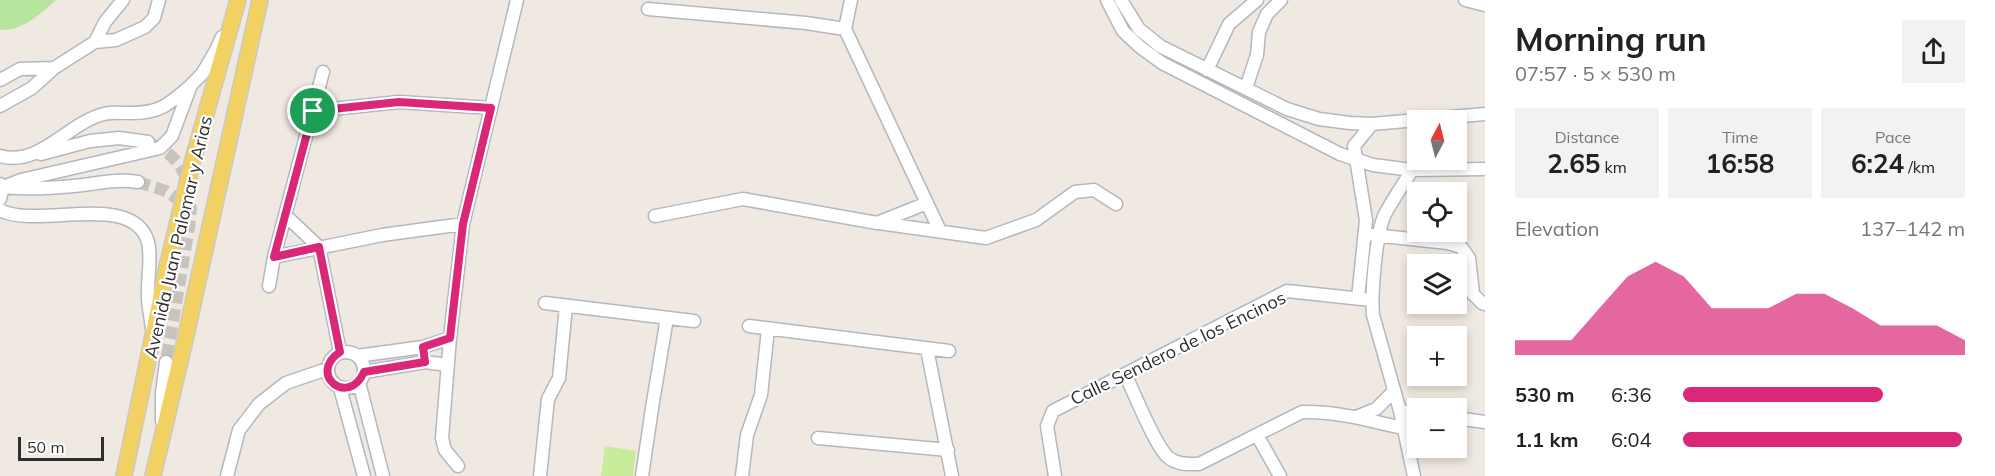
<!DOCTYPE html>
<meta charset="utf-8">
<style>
body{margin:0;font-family:Mulish,sans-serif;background:#f2f2f2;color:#222;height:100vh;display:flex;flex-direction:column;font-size:22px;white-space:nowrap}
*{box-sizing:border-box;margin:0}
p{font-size:20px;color:#767676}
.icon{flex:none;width:33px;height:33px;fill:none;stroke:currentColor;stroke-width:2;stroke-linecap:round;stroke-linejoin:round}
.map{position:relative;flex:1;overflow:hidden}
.details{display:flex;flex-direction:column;background:#fff;width:510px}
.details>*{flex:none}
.needle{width:39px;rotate:7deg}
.fabs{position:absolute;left:1407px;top:110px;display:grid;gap:12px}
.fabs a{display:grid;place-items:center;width:60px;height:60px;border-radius:0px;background:#fff;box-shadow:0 3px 9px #0003;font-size:30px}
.scale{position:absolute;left:18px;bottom:15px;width:86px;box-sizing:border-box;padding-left:6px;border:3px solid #2e2e2e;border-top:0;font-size:16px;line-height:21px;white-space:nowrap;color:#2e2e2e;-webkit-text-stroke:4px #fff;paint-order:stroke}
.pin{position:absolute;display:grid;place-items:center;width:51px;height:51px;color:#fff;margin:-26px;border:3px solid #fff;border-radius:50%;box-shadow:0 2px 6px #0007}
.round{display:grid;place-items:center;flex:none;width:63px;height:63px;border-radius:0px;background:#f2f2f2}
.head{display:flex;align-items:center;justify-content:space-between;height:102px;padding:0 30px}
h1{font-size:33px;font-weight:700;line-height:45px}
.figures{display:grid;grid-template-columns:repeat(3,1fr);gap:9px;height:102px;padding:6px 30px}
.figures div{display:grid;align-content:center;border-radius:0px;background:#f2f2f2;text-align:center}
.figures b{font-size:26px;font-weight:700}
.figures small{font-size:16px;font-weight:400}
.figures p{font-size:16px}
.chart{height:168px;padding:12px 30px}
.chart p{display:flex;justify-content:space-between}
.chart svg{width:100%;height:108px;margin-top:6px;fill:#db2777;opacity:.7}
ul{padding:0 30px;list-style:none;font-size:20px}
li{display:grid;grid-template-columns:96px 72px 1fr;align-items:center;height:45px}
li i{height:15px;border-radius:8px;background:#db2777}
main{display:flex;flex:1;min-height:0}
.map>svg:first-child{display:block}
.green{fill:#b6e59e}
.pitch{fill:#c9ec9a}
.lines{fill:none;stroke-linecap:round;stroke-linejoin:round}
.minor-tunnel{stroke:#c8c4bd;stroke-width:12;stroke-dasharray:12 6;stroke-linecap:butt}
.minor-casing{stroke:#b4b7c1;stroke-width:15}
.major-casing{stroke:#c9c9c9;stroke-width:18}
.minor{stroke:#fff;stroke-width:12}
.major{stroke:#f2d163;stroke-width:15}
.route-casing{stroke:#fff;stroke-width:12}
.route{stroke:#db2777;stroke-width:8}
.labels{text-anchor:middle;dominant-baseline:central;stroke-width:4.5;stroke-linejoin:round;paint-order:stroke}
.street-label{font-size:18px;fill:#2e2e2e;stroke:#fff}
</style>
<main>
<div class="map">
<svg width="1485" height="476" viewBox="0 0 1485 476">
<rect width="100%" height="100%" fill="#efe9e1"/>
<path class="green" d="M0 0H56C40 14 23 31 0 30Z"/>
<path class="pitch" d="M605 446 636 451 633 476H601Z"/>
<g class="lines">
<path class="minor-tunnel" d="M152 144C170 152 184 165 188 186
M138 182 166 191 191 208 189 228 166 362"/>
<g class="minor-casing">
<path id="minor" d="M851 0 845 29 940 231
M1107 0 1123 31 1140 47 1162 63 1340 154 1373 165 1412 170 1485 169
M1121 0 1139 29 1160 46 1287 109 1319 119 1350 123 1372 124 1485 114
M1465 0 1485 5
M648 9 806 23 845 29
M95 42 105 22 123 0
M1207 70 1229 24 1257 0
M0 80 20 69 54 68
M1246 88 1257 55 1259 32 1267 14 1281 0
M0 106 32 88 54 68 95 42 116 40 145 27 154 18 159 0
M313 111 399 102 491 108
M41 154 90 141 119 138 148 142
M0 156C41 167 67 123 104 114 113 112 123 113 132 113 159 113 168 105 188 88
M1412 170C1403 185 1393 199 1385 214 1376 232 1371 294 1373 315L1400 411 1414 476
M0 184 3 187 21 180 160 148 172 136 191 85 202 74 215 52 222 37
M0 199 3 187C30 190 56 188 83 185 102 182 119 179 138 182
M0 210C37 230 133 190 148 242 152 259 147 279 148 297 148 307 151 318 152 329
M285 215 319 247 340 352
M655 216 743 199 877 223 927 203
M879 223 986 238 1036 220 1075 192 1094 190 1116 204
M1373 235 1448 243 1461 247 1469 258 1473 294 1482 303 1485 304
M274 257 382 235 463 224
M269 286 274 257 323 72
M1358 298 1366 220 1354 146 1372 124
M545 303 694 321
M749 326 949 351
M927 349 952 476
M328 370a18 18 0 1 1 36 0a18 18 0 1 1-36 0Z
M357 356 423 347 450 338
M364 372 425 362 448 365
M1125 374C1134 392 1155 446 1168 457 1177 465 1188 464 1199 464L1302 412C1337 411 1370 421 1403 428
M359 382 383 476
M340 388 364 476
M1400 411 1418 413
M1356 417 1376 409 1394 391
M1456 418 1485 422
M162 421V393L166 362
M1257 435 1280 476
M818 438 948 450
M458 466 445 450 442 438 450 338 463 224 517 0
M227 476 239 430 259 404 286 383 327 369
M540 476 548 399 559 378 566 306
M642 476 652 408 667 318
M742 476 747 435 761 395 768 329
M1055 476 1047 426 1053 411 1287 291 1371 300"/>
</g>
<g class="major-casing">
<path id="major" d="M124 476 167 267 192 163 238 0
M153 476 185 340 260 0"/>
</g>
<use href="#minor" class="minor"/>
<use href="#major" class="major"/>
</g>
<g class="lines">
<g class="route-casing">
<path id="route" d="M399 102 491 108 463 224 450 338 423 347 425 362 364 372C348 408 307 374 340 352L319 247 274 257 313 111Z"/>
</g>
<use href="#route" class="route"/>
</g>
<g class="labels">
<g class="street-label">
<text transform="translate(178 237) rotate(-77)">Avenida Juan Palomar y Arias</text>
<text transform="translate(1178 348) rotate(-26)">Calle Sendero de los Encinos</text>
</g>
</g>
</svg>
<div class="fabs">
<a><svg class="needle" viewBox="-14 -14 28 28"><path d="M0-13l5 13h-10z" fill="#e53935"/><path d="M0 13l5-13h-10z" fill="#767676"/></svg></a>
<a><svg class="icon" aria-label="locate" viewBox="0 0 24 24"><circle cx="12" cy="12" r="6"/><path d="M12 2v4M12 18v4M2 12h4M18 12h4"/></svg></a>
<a><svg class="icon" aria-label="layers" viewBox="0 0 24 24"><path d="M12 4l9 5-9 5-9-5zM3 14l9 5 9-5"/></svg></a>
<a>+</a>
<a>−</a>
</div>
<div class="scale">50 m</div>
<div class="pin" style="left:313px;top:111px;background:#1e9e55"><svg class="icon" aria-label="arrive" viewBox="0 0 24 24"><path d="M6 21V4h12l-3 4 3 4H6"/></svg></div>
</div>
<section class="details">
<div class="head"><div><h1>Morning run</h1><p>07:57 · 5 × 530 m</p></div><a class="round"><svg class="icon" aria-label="share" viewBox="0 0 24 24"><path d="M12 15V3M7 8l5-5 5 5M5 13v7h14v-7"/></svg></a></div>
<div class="figures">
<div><p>Distance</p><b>2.65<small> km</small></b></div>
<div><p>Time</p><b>16:58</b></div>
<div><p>Pace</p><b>6:24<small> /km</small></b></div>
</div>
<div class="chart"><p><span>Elevation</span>137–142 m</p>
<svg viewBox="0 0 160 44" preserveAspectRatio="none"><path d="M0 44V38L10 38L20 38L30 25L40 12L50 6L60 12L70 25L80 25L90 25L100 19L110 19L120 25L130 32L140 32L150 32L160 38V44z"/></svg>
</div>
<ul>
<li><b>530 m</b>6:36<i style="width:71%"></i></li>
<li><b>1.1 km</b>6:04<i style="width:99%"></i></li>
</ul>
</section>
</main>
